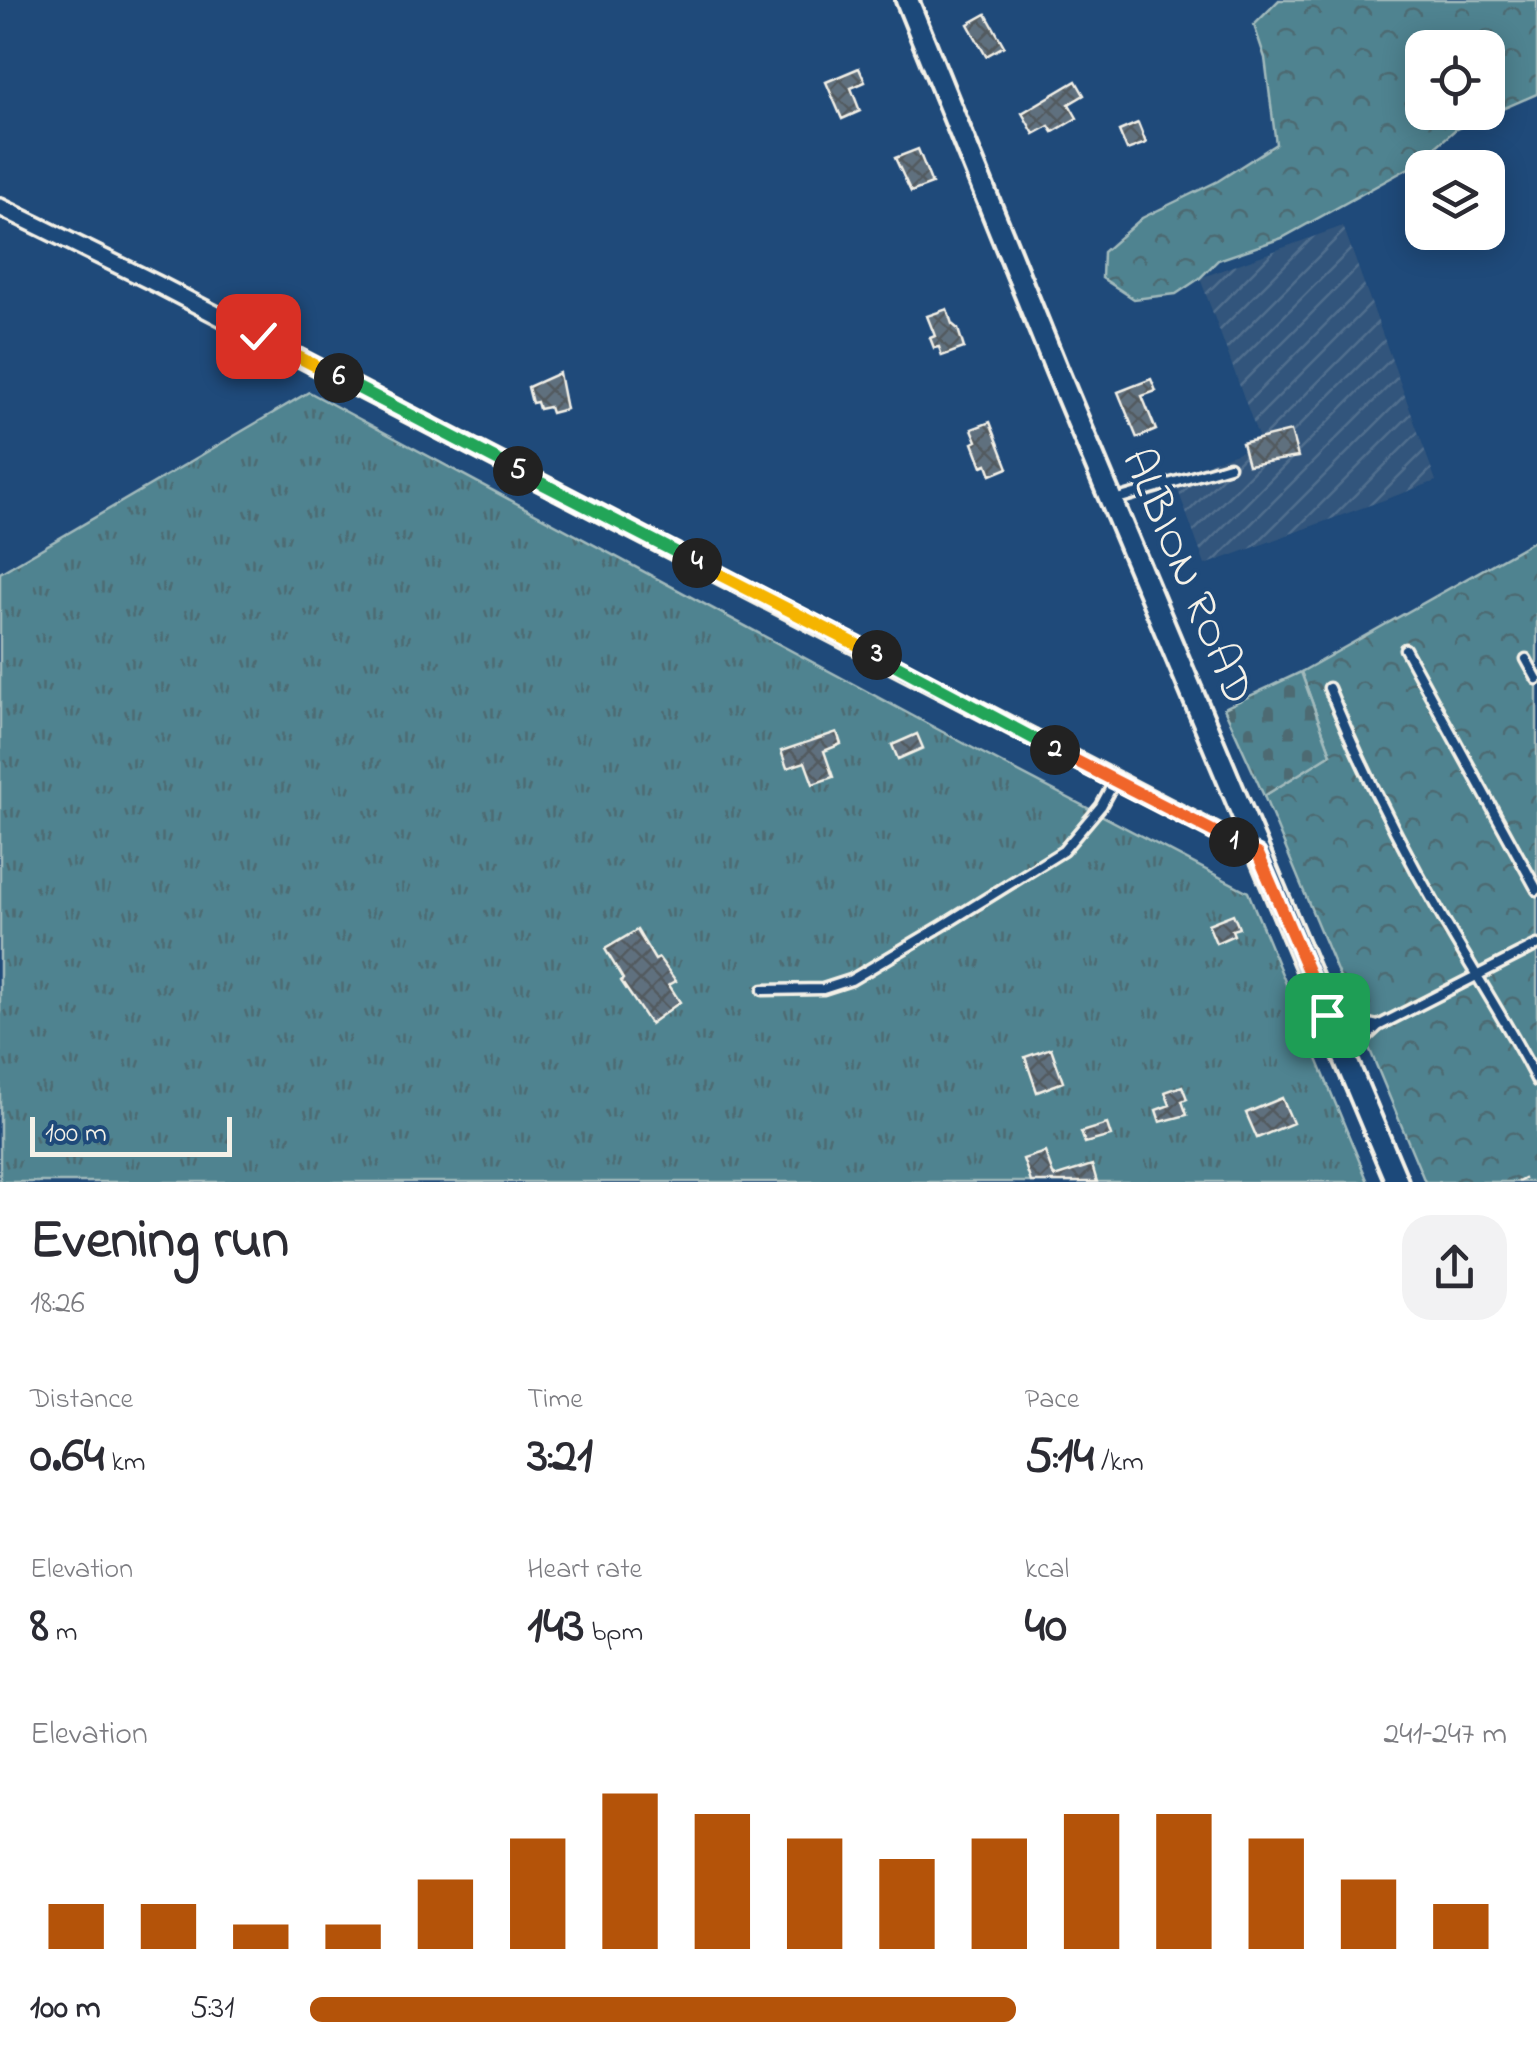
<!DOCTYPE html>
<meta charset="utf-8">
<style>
body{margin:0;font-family:"Indie Flower",sans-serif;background:#f2f2f3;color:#2b2b33;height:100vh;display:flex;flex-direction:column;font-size:38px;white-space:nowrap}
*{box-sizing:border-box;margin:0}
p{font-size:32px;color:#7c7c81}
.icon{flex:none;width:55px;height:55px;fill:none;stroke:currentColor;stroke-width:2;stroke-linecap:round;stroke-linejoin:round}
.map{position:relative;height:1182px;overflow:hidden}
.drawer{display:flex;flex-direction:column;background:#fff;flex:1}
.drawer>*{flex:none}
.buttons{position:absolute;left:1405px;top:30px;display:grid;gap:20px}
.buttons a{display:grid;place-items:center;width:100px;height:100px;border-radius:20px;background:#fff;box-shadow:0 5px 25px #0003;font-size:50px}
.scale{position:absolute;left:30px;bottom:25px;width:202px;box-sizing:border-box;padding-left:10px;border:5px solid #f4f1e8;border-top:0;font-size:28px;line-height:35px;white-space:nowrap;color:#f4f1e8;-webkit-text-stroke:8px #1f4a7a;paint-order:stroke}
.pin{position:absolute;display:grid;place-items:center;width:85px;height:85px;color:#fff;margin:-42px;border-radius:20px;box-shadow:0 5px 15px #0006}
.km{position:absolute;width:50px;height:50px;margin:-25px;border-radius:50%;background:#222;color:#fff;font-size:28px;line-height:50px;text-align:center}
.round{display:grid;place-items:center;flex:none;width:105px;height:105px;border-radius:30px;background:#f2f2f3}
.head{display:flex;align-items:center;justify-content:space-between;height:170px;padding:0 30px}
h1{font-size:55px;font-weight:700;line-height:75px}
.metrics{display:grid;grid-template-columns:repeat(3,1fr);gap:15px;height:170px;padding:10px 30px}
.metrics div{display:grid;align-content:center}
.metrics b{font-size:50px;font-weight:700}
.metrics small{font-size:28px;font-weight:400}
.metrics p{font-size:28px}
.chart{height:280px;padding:20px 30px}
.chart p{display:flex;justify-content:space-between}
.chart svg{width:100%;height:180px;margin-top:10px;stroke:#b45309;stroke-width:6}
ul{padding:0 30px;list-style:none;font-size:32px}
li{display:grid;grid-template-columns:160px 120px 1fr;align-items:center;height:75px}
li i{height:25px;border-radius:12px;background:#b45309}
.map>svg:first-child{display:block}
.industrial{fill:url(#industrial-furrows)}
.grass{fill:url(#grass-tufts);stroke:#a2babc;stroke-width:2.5}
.forest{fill:url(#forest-crowns);stroke:#a2babc;stroke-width:2.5;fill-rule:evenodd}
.cemetery{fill:url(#cemetery-stones);stroke:#a2babc;stroke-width:2.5}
.building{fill:url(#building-cross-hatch);stroke:#f4f1e8;stroke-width:2.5}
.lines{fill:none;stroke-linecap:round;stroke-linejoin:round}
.service-casing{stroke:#f4f1e8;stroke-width:15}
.minor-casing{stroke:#f4f1e8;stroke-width:22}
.secondary-casing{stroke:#f4f1e8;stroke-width:28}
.path{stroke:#f4f1e8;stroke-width:2.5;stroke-dasharray:8 8;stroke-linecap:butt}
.service{stroke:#1f4a7a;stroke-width:8}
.minor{stroke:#1f4a7a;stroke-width:15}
.secondary{stroke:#1f4a7a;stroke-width:20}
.split-1-casing{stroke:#fff;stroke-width:20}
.split-2-casing{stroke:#fff;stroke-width:20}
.split-3-casing{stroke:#fff;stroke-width:20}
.split-4-casing{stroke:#fff;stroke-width:20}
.split-5-casing{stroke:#fff;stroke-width:20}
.split-6-casing{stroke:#fff;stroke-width:20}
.split-7-casing{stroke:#fff;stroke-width:20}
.split-1{stroke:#f0652b;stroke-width:12}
.split-2{stroke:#f0652b;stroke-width:12}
.split-3{stroke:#22a559;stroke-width:12}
.split-4{stroke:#f5b400;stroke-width:12}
.split-5{stroke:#22a559;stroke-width:12}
.split-6{stroke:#22a559;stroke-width:12}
.split-7{stroke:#f5b400;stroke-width:12}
.labels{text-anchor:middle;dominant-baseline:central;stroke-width:8;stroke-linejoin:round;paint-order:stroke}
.street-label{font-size:45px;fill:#f4f1e8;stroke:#1f4a7a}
</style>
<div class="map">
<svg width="1537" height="1182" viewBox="0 0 1537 1182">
<defs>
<pattern id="industrial-furrows" width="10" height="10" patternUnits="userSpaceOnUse" patternTransform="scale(2.5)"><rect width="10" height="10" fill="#32557b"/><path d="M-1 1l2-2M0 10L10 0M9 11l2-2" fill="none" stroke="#506e8e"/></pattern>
<pattern id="grass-tufts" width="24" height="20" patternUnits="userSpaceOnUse" patternTransform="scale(2.5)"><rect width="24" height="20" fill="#4f8390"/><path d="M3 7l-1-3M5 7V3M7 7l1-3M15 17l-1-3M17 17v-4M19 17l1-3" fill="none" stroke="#4d6b72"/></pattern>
<pattern id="forest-crowns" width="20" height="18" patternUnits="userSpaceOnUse" patternTransform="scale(2.5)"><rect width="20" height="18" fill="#4f8390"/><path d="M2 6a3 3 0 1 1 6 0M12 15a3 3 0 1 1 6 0" fill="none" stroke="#4d6b72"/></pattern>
<pattern id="cemetery-stones" width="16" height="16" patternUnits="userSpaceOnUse" patternTransform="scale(2.5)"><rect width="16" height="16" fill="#4f8390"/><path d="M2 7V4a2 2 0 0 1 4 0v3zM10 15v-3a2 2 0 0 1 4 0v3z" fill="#4d6b72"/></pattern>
<pattern id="building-cross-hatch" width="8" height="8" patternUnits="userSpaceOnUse" patternTransform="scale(2.5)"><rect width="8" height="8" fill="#5e6f7e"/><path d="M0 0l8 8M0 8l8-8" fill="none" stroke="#525a5f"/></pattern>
</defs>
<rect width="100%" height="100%" fill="#1f4a7a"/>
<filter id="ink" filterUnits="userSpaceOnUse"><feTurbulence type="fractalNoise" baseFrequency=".01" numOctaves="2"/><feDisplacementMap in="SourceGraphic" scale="20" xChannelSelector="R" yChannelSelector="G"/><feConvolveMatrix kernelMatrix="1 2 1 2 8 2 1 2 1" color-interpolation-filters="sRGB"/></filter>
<g filter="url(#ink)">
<path class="industrial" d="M1343 226 1436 481 1205 565 1173 476 1261 444 1200 278Z"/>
<path class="grass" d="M309 392 967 745 1248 892 1368 1182H0V573Z"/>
<path class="forest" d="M1279 0H1537V94L1456 129 1416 164 1282 238 1218 260 1200 278 1176 294 1134 299 1102 278 1103 252 1142 218 1218 181 1276 144 1265 58 1254 25ZM1422 48H1488V112H1422Z
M1537 539V1182H1425L1264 796 1331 754 1301 672Z"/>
<path class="cemetery" d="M1301 672 1331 754 1264 796 1224 708Z"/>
<path class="building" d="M986 14 1004 46 986 56 968 24Z
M859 68 865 82 851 88 860 111 842 119 826 82Z
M1076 81 1084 95 1069 104 1077 118 1053 132 1049 126 1034 134 1022 113Z
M1138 123 1146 143 1127 150 1119 131Z
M918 149 932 184 911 192 895 158Z
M947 309 952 324 958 329 964 348 942 356 939 347 934 348 930 338 935 336 927 316Z
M559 373 566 409 551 413 549 407 539 409 537 402 532 403 528 387Z
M1151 379 1156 391 1142 396 1156 430 1137 438 1118 392Z
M990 422 1008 468 991 475 987 464 982 466 973 443 977 441 972 429Z
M1291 431 1298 457 1248 465 1242 443Z
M837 732 841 744 824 751 833 777 813 784 805 762 787 768 781 751Z
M917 734 923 748 898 759 892 745Z
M1233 914 1239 928 1232 930 1234 935 1216 943 1208 924Z
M637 930 655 960 659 958 676 981 669 985 680 1002 650 1024 621 981 623 979 605 949Z
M1051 1048 1063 1082 1037 1092 1025 1057Z
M1182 1086 1187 1099 1182 1101 1187 1115 1160 1122 1156 1110 1170 1105 1165 1092Z
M1282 1098 1293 1123 1257 1138 1246 1113Z
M1107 1124 1111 1136 1085 1143 1081 1132Z
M1045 1152 1054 1177 1092 1165 1097 1182H1031L1023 1159Z"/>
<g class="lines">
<g class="service-casing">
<path id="service" d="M1114 500 1229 466
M1405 649 1537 890
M1526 659 1537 679
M1329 688C1361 767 1399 842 1441 915 1473 971 1508 1024 1537 1081
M763 990 823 989 851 980 942 926 1063 851 1101 806 1114 782
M1332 1016 1378 1026 1537 945
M1345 1057 1378 1026"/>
</g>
<g class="minor-casing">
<path id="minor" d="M0 207 157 284 1258 854"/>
</g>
<g class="secondary-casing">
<path id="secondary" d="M907 0 1057 371 1397 1182"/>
</g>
<path class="path" d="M1518 1182 1537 1172"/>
<use href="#service" class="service"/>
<use href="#minor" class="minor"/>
<use href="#secondary" class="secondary"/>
</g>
</g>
<g class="lines" filter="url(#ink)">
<g class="split-1-casing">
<path id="split-1" d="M1234 842 1258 854 1327 1015"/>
</g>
<g class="split-2-casing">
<path id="split-2" d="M1055 750 1234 842"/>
</g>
<g class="split-3-casing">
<path id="split-3" d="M877 655 1055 750"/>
</g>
<g class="split-4-casing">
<path id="split-4" d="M697 563 877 655"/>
</g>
<g class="split-5-casing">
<path id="split-5" d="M518 471 697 563"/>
</g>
<g class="split-6-casing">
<path id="split-6" d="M339 378 518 471"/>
</g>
<g class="split-7-casing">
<path id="split-7" d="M258 336 339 378"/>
</g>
<use href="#split-1" class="split-1"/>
<use href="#split-2" class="split-2"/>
<use href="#split-3" class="split-3"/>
<use href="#split-4" class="split-4"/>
<use href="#split-5" class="split-5"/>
<use href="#split-6" class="split-6"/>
<use href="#split-7" class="split-7"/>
</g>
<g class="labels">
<g class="street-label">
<text transform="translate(1186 577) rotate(67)">ALBION ROAD</text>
</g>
</g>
</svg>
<div class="buttons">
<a><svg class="icon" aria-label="locate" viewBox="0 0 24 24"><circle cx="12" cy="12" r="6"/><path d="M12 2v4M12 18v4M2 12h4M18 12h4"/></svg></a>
<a><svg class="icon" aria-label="layers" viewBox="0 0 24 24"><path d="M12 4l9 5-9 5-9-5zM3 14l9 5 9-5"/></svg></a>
</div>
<div class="scale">100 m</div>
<div class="pin" style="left:1327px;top:1015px;background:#1e9e55"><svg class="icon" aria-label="arrive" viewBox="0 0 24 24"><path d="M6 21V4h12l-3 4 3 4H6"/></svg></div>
<div class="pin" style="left:258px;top:336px;background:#d93025"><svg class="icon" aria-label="check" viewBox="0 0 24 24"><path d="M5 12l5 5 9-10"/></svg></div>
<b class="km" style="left:1234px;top:842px">1</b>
<b class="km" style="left:1055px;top:750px">2</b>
<b class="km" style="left:877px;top:655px">3</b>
<b class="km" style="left:697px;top:563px">4</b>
<b class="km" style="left:518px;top:471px">5</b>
<b class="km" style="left:339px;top:378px">6</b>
</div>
<section class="drawer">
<div class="head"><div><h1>Evening run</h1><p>18:26</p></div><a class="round"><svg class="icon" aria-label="share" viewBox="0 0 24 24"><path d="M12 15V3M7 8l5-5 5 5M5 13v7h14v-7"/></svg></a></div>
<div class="metrics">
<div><p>Distance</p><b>0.64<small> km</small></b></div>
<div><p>Time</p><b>3:21</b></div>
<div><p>Pace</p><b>5:14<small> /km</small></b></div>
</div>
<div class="metrics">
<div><p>Elevation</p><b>8<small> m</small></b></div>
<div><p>Heart rate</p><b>143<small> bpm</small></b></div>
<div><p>kcal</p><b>40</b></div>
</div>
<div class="chart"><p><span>Elevation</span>241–247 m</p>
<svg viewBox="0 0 160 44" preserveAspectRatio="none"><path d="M5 44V33M15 44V33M25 44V38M35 44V38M45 44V27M55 44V17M65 44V6M75 44V11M85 44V17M95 44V22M105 44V17M115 44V11M125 44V11M135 44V17M145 44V27M155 44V33"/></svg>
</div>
<ul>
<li><b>100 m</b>5:31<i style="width:59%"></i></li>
</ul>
</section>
